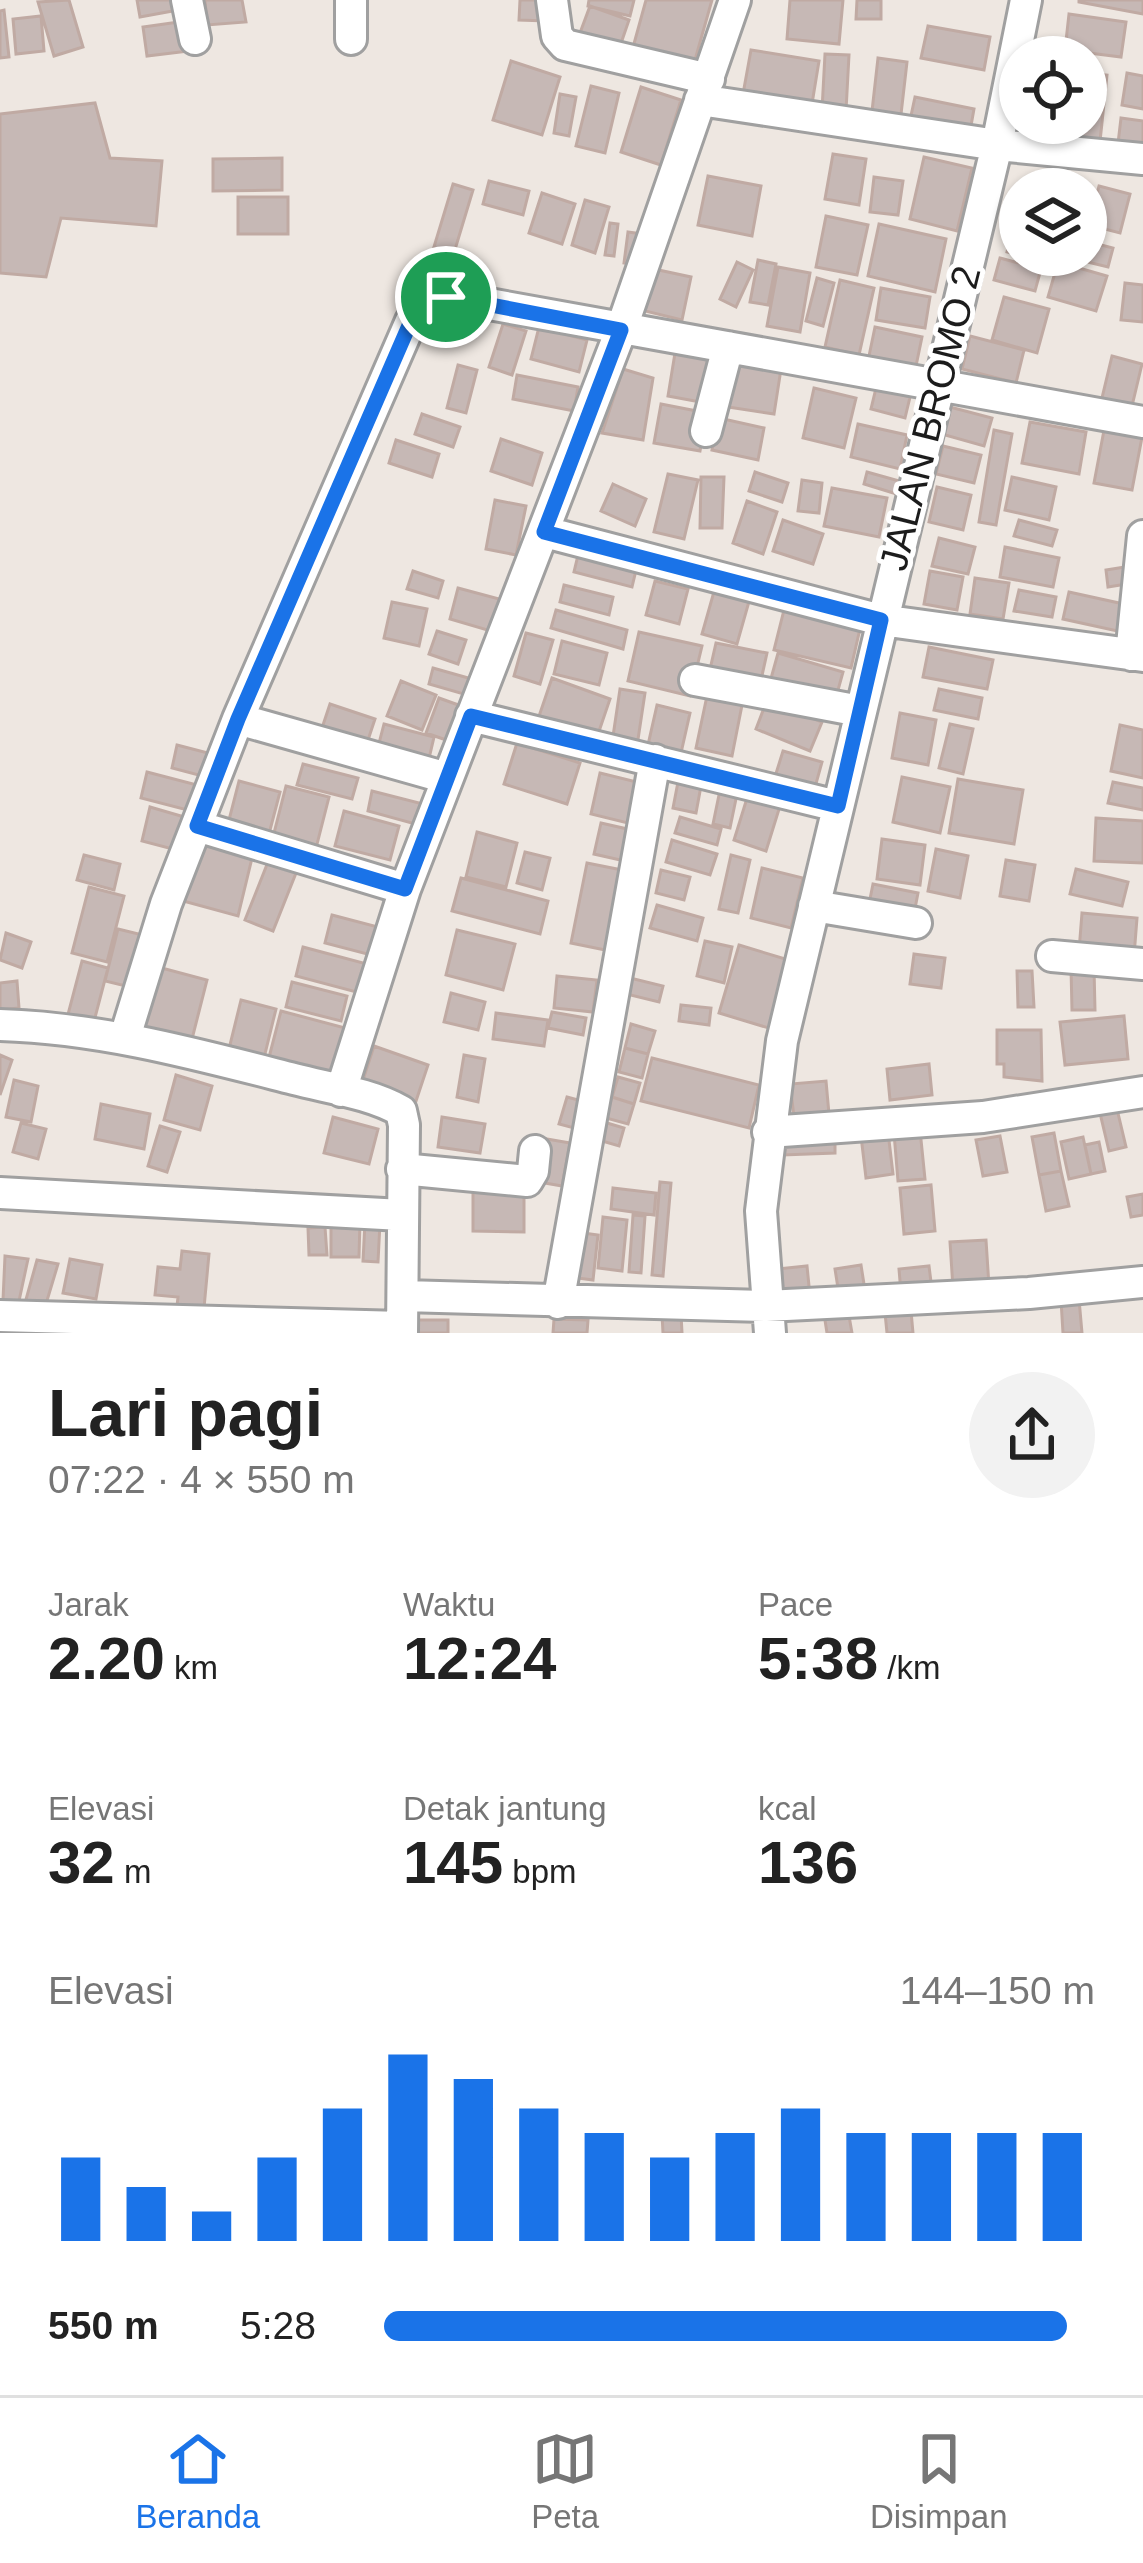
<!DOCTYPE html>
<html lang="id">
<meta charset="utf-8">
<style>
body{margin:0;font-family:Helvetica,sans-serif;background:#f2f2f2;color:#222;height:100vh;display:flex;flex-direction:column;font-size:45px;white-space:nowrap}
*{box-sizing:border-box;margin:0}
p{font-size:39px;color:#767676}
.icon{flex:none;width:66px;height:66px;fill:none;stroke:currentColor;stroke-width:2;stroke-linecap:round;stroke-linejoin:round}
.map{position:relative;height:1333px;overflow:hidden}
.drawer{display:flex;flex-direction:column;background:#fff;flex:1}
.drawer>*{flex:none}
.controls{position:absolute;left:999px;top:36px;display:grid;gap:24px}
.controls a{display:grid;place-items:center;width:108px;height:108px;border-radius:50%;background:#fff;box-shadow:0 3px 9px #0004;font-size:60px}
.pin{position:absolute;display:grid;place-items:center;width:102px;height:102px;color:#fff;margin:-51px;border:6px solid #fff;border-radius:50%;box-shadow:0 3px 12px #0007}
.round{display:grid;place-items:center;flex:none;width:126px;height:126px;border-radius:63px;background:#f2f2f2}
.headline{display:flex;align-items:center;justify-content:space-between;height:204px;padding:0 48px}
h1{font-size:66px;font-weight:700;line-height:90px}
.stats{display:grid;grid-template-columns:repeat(3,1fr);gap:18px;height:204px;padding:12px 48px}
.stats div{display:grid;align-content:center}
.stats b{font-size:60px;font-weight:700}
.stats small{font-size:33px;font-weight:400}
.stats p{font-size:33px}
.chart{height:336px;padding:24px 48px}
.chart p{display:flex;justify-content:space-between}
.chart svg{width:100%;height:216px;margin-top:12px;stroke:#1a73e8;stroke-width:6}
ul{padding:0 48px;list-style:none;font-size:39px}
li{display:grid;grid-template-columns:192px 144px 1fr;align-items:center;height:90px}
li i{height:30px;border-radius:15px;background:#1a73e8}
.tab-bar{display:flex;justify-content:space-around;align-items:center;height:168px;border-top:3px solid #e0e0e0;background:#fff;font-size:33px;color:#767676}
.tab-bar a{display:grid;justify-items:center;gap:6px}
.tab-bar .active{color:#1a73e8}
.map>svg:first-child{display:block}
.building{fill:#c6b8b5;stroke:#c0aaa3;stroke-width:3}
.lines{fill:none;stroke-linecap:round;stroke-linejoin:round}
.minor-casing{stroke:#a0a0a0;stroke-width:36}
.minor{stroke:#fff;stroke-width:30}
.route-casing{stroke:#fff;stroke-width:24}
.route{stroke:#1a73e8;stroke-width:15}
.labels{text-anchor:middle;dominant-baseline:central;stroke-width:10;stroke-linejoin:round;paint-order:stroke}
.street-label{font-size:39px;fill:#1c1c1c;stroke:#fff}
</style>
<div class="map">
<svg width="1143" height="1333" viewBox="0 0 1143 1333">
<rect width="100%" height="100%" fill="#eee7e1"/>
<path class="building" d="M69 0 83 47 54 56 38 2Z
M137 0H176L178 10 140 17Z
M205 0H242L246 22 207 25Z
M520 0H547L546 21 519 20Z
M589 0H634L630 16 588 6Z
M646 0H712L693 67 632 51Z
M790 0H843L839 44 787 39Z
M857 0H881V19H856Z
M1079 0H1143V14L1079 2Z
M590 6 629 20 617 55 577 41Z
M4 10 9 57 0 58V11Z
M1069 14 1126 22 1121 57 1065 50Z
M41 16 44 51 16 54 13 19Z
M186 21 189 51 147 56 143 27Z
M928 26 990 37 984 70 921 58Z
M751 50 819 61 810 116 741 105Z
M825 54 849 55 846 111 822 110Z
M878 58 907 62 900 123 871 120Z
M511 61 560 77 542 135 493 120Z
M1086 73 1107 75 1099 151 1074 148 1077 123H1086Z
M1127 73 1143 76V109L1122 105Z
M591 86 619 93 605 153 576 146Z
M641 87 681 100 661 165 621 152Z
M560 94 576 97 569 136 554 133Z
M915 97 974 109 969 137 909 125Z
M95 103 110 158 162 161 156 226 61 218 46 277 0 273V114Z
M1020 106V123H1068L1066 146 1016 141Z
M1121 118 1143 121V155L1117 152Z
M833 154 866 159 859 205 825 199Z
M924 157 972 168 957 231 910 219Z
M282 158V190L213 191V159Z
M708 176 761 186 752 236 698 225Z
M874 177 903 181 898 215 870 212Z
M1041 177 1083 180 1082 189H1040Z
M489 181 529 191 523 215 483 204Z
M453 184 473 190 447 276 427 270Z
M1099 186 1130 194 1120 233 1089 225Z
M542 193 575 204 562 244 529 233Z
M238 197H288V234H238Z
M585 200 609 207 595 253 572 245Z
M826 216 868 225 857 275 816 267Z
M610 223 618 224 614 256 605 255Z
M879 224 946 239 935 292 868 276Z
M1013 226 1020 228V255H1041L1039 260 1007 252Z
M628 232 643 234 638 265 624 263Z
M1086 241 1113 248 1108 267 1071 258 1086 255Z
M1000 258 1041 269 1035 291 994 280Z
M758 260 776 264 768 305 750 302Z
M737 262 753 270 736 307 720 299Z
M1058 262 1107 276 1096 311 1048 297Z
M778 267 810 273 800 332 767 326Z
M654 269 691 277 682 320 645 311Z
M817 278 834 283 823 326 806 321Z
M840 280 874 288 859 355 825 347Z
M1125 283 1143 285V322L1121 320Z
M881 288 930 297 925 328 876 320Z
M1004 297 1049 309 1037 353 992 340Z
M503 324 526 331 512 375 489 367Z
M539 327 587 340 579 372 531 359Z
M875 327 922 337 916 366 869 356Z
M970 336 1024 350 1016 383 962 369Z
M675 353 719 361 711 404 668 396Z
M1112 356 1142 364 1132 406 1102 398Z
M735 362 781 369 774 414 728 407Z
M458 365 477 370 466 413 447 408Z
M623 369 653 378 643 440 602 433Z
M517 375 578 387 574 411 513 399Z
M814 388 856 398 844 448 803 438Z
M876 388 910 397 905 418 871 409Z
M661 404 707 413 700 451 654 443Z
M946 406 992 418 984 446 938 433Z
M422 414 460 427 453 447 415 434Z
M719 418 764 428 758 460 712 450Z
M1030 422 1086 432 1079 474 1022 463Z
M858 424 907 435 900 469 851 457Z
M1105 425 1143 432 1132 490 1094 483Z
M994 430 1012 434 996 525 979 522Z
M501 439 542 453 532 485 491 471Z
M396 440 439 454 432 477 389 463Z
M943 446 981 455 974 483 936 474Z
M755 472 788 483 782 502 749 491Z
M867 472 903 482 900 495 864 484Z
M668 474 698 480 684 539 654 532Z
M701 477H724L722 528H700Z
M1012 477 1056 487 1049 520 1005 510Z
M802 480 822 483 819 513 798 511Z
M613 484 646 499 635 526 601 511Z
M937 487 971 495 963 530 929 522Z
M832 488 887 498 879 537 824 526Z
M495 500 526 506 516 555 486 549Z
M747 501 777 512 763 554 733 543Z
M783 520 823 534 813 564 773 551Z
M1019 520 1057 530 1052 546 1014 536Z
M939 538 975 547 968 574 932 566Z
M1005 547 1059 558 1053 587 1000 577Z
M579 551 637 566 632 587 574 572Z
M1131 566 1133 583 1108 587 1106 570Z
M413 571 443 581 438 598 407 589Z
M930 571 963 577 957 610 924 604Z
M975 578 1009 583 1003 619 970 614Z
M655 581 688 589 679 624 646 615Z
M564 585 613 597 609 615 560 602Z
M458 588 503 600 494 632 450 619Z
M715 588 750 598 737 644 702 634Z
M1019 590 1056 597 1052 617 1014 611Z
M1069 592 1128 605 1122 632 1063 619Z
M392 602 427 609 419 646 384 638Z
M786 602 862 620 851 668 774 650Z
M556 610 627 630 623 649 551 628Z
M437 631 466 640 458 664 429 654Z
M639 632 702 646 690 696 628 681Z
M526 633 553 640 540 684 514 676Z
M562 641 607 653 599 685 554 674Z
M716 643 767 653 759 689 708 678Z
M929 647 993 660 987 689 923 677Z
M778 653 843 672 835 701 770 682Z
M433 668 472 679 467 695 429 684Z
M552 678 610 699 595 743 537 722Z
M401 681 436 695 422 730 387 716Z
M620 689 645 693 637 746 612 743Z
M939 689 982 698 978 719 934 710Z
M708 691 743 700 732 756 696 748Z
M439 698 464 707 452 742 426 733Z
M767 700 822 722 810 751 756 729Z
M330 704 375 719 364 752 319 737Z
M657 705 690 713 681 753 648 745Z
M900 713 936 720 928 765 892 758Z
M384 724 434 737 427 767 376 755Z
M950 724 973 729 963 774 939 768Z
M1120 725 1143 730V778L1111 771Z
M517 743 580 763 567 804 504 784Z
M177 745 212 754 206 777 172 768Z
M783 751 822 762 814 791 774 780Z
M303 764 358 778 352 799 297 785Z
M147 772 201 786 195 812 141 798Z
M600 773 645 784 636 825 591 814Z
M902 777 950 787 940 833 893 822Z
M958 779 1023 790 1014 844 949 833Z
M239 781 280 792 269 834 228 824Z
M678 782 701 786 696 813 673 808Z
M1113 782 1143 788V810L1108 803Z
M286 786 329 797 314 856 271 845Z
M720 790 737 794 730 828 713 824Z
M372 791 431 806 426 827 368 811Z
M748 795 780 806 766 851 734 840Z
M150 807 188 818 180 851 142 841Z
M344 811 399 826 390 860 335 846Z
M680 817 721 829 717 845 675 833Z
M1096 818 1143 821V863L1094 861Z
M601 823 636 831 629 862 594 854Z
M477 832 517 843 506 887 466 877Z
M882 839 925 845 920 885 877 879Z
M672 840 717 854 710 875 666 862Z
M198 843 252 858 238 916 183 901Z
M936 849 968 856 960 898 928 891Z
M525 852 550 858 542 890 517 883Z
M84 855 120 864 114 890 77 880Z
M731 855 750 860 738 913 719 909Z
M1006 860 1035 865 1029 901 1000 896Z
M268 862 296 873 273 931 245 920Z
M587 863 627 871 610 951 571 943Z
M762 868 803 878 791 928 751 918Z
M1076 869 1128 882 1122 906 1070 894Z
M661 870 690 877 684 900 656 893Z
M461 878 548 901 540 934 452 911Z
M873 884 918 893 913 919 868 909Z
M89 887 124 896 107 962 72 953Z
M657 905 703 918 697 941 650 928Z
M1082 913 1137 918 1134 956 1079 951Z
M332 915 378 927 371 955 325 943Z
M118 929 147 936 134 988 105 981Z
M457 930 515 944 503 990 446 975Z
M6 933 31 942 22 968 0 960Z
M705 941 732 947 724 983 697 976Z
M739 945 792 961 772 1029 719 1013Z
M303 947 367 964 360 993 296 976Z
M914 954 945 958 941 988 910 984Z
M82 961 108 968 92 1029 66 1022Z
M158 967 207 980 191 1043 141 1031Z
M1071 968H1094L1095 1010H1072Z
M1017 971H1032L1034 1007H1018Z
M557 976 597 980 593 1012 554 1008Z
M622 976 663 986 659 1002 618 992Z
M17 981 19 1008 0 1010V983Z
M292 982 347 996 341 1021 286 1007Z
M451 993 485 1002 478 1030 444 1022Z
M241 1000 276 1009 263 1062 228 1053Z
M681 1005 711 1008 709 1025 679 1021Z
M281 1011 349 1029 334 1086 266 1069Z
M552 1012 586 1018 583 1035 548 1028Z
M496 1013 548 1020 544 1046 493 1039Z
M1124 1016 1128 1059 1065 1065 1060 1022Z
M631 1024 655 1031 648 1054 625 1048Z
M997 1030H1041L1042 1081 1004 1077V1064H997Z
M374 1046 428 1065 415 1104 361 1086Z
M625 1048 648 1054 642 1078 619 1072Z
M0 1055 12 1060 0 1095Z
M464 1055 485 1059 478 1102 457 1097Z
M652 1058 759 1085 749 1128 641 1101Z
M929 1064 932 1095 890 1100 887 1069Z
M176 1075 212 1086 200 1130 164 1120Z
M618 1077 640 1083 634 1104 612 1097Z
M14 1080 38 1086 31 1122 6 1117Z
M826 1081 829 1114 794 1117 790 1084Z
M567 1097 582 1101 574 1128 559 1124Z
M612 1097 634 1104 628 1124 606 1118Z
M101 1104 150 1114 144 1149 95 1139Z
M1117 1109 1126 1147 1109 1151 1100 1113Z
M333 1117 378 1129 369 1164 324 1153Z
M442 1117 485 1124 480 1153 438 1147Z
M21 1123 46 1129 38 1159 13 1152Z
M607 1123 624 1128 619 1146 602 1141Z
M160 1126 180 1132 167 1172 148 1166Z
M920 1130 925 1179 898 1181 894 1133Z
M835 1132V1153L783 1155 782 1133Z
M888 1132 893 1174 866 1178 861 1136Z
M1054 1133 1061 1171 1039 1175 1032 1137Z
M1000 1136 1007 1172 983 1176 976 1140Z
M1083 1137 1091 1174 1069 1179 1061 1142Z
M547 1139 570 1143 562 1186 539 1182Z
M1099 1142 1105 1171 1091 1174 1085 1145Z
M1061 1171 1069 1206 1046 1211 1039 1175Z
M660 1182 671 1183 663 1276 652 1275Z
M931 1185 935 1231 904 1234 900 1188Z
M613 1188 656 1193 654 1215 611 1209Z
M473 1190 524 1191V1232L473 1231Z
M1143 1194V1215L1131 1217 1127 1197Z
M633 1215 645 1216 641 1273 629 1272Z
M603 1217 627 1220 622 1271 598 1268Z
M331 1221H360L359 1257H331Z
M365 1222 380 1223 378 1262 363 1261Z
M325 1227 327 1255H309L308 1228Z
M576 1232 598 1235 593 1280 570 1277Z
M986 1240 989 1286 953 1288 950 1242Z
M182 1251 209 1254 204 1308 177 1306 178 1297 155 1295 158 1267 180 1269Z
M5 1256 28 1259 19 1301 3 1300Z
M70 1259 102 1265 96 1299 63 1293Z
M37 1260 58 1264 46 1304 25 1303Z
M861 1265 866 1297 840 1301 835 1269Z
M807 1266 810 1296 781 1299 777 1269Z
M929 1266 932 1290 901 1293 899 1269Z
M1079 1299 1082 1333H1063L1061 1300Z
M848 1310 852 1333H827L824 1314Z
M911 1311 913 1333H887L885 1313Z
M662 1314H681L682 1333H663Z
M554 1319 588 1320 587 1333H553Z
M408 1320H448V1333H408Z"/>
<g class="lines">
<g class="minor-casing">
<path id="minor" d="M187 0 195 39
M552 0 557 36 565 45 709 79
M351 39V0
M700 100 997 145 1143 159
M706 431 728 347
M545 532 881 620 1143 656
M1131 655 1143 536
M695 680 860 711
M471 716 837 806
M238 719 447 778
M197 826 405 889
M814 906 916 923
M1052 956 1143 964
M0 1025C101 1028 196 1054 294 1079 328 1088 370 1093 401 1111L404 1125 402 1333
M125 1037 166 904 238 719 411 321 428 293 1143 422
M341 1091 405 889 621 330 735 0
M768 1132 983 1117 1143 1092
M402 1169 527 1181 533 1171 535 1151
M0 1193 402 1215
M404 1296 766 1306 1029 1293 1143 1282
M558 1303 655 760
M0 1316 402 1327
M770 1333 761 1211 782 1041 997 145 1026 0"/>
</g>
<use href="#minor" class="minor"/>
</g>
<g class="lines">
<g class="route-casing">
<path id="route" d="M428 293 621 330 544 532 881 620 838 806 471 716 405 889 197 826 238 719 411 321Z"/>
</g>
<use href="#route" class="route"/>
</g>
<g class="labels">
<g class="street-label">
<text transform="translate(930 418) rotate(-76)">JALAN BROMO 2</text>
</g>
</g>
</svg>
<div class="controls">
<a><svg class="icon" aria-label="locate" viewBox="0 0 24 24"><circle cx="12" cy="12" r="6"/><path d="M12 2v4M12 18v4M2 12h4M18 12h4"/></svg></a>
<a><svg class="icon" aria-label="layers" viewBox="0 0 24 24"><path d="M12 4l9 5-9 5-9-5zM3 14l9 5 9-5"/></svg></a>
</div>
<div class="pin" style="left:446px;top:297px;background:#1e9e55"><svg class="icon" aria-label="arrive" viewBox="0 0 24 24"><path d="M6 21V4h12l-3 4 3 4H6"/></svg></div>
</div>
<section class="drawer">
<div class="headline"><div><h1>Lari pagi</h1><p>07:22 · 4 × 550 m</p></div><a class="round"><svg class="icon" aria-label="share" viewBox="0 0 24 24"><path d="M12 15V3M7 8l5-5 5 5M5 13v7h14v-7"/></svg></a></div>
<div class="stats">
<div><p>Jarak</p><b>2.20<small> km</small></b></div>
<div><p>Waktu</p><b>12:24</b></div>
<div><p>Pace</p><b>5:38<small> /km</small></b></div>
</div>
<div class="stats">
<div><p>Elevasi</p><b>32<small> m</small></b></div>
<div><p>Detak jantung</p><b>145<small> bpm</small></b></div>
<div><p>kcal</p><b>136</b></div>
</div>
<div class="chart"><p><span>Elevasi</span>144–150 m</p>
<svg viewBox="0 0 160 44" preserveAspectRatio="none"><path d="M5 44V27M15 44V33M25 44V38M35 44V27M45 44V17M55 44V6M65 44V11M75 44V17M85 44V22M95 44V27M105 44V22M115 44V17M125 44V22M135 44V22M145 44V22M155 44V22"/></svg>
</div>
<ul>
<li><b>550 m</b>5:28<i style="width:96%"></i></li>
</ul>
</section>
<nav class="tab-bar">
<a class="active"><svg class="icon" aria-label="home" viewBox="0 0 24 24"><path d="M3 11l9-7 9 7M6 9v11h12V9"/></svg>Beranda</a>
<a><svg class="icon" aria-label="map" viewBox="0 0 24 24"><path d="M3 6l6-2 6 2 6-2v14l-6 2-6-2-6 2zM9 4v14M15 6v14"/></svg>Peta</a>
<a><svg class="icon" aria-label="saved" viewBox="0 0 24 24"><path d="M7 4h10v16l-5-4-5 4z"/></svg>Disimpan</a>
</nav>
